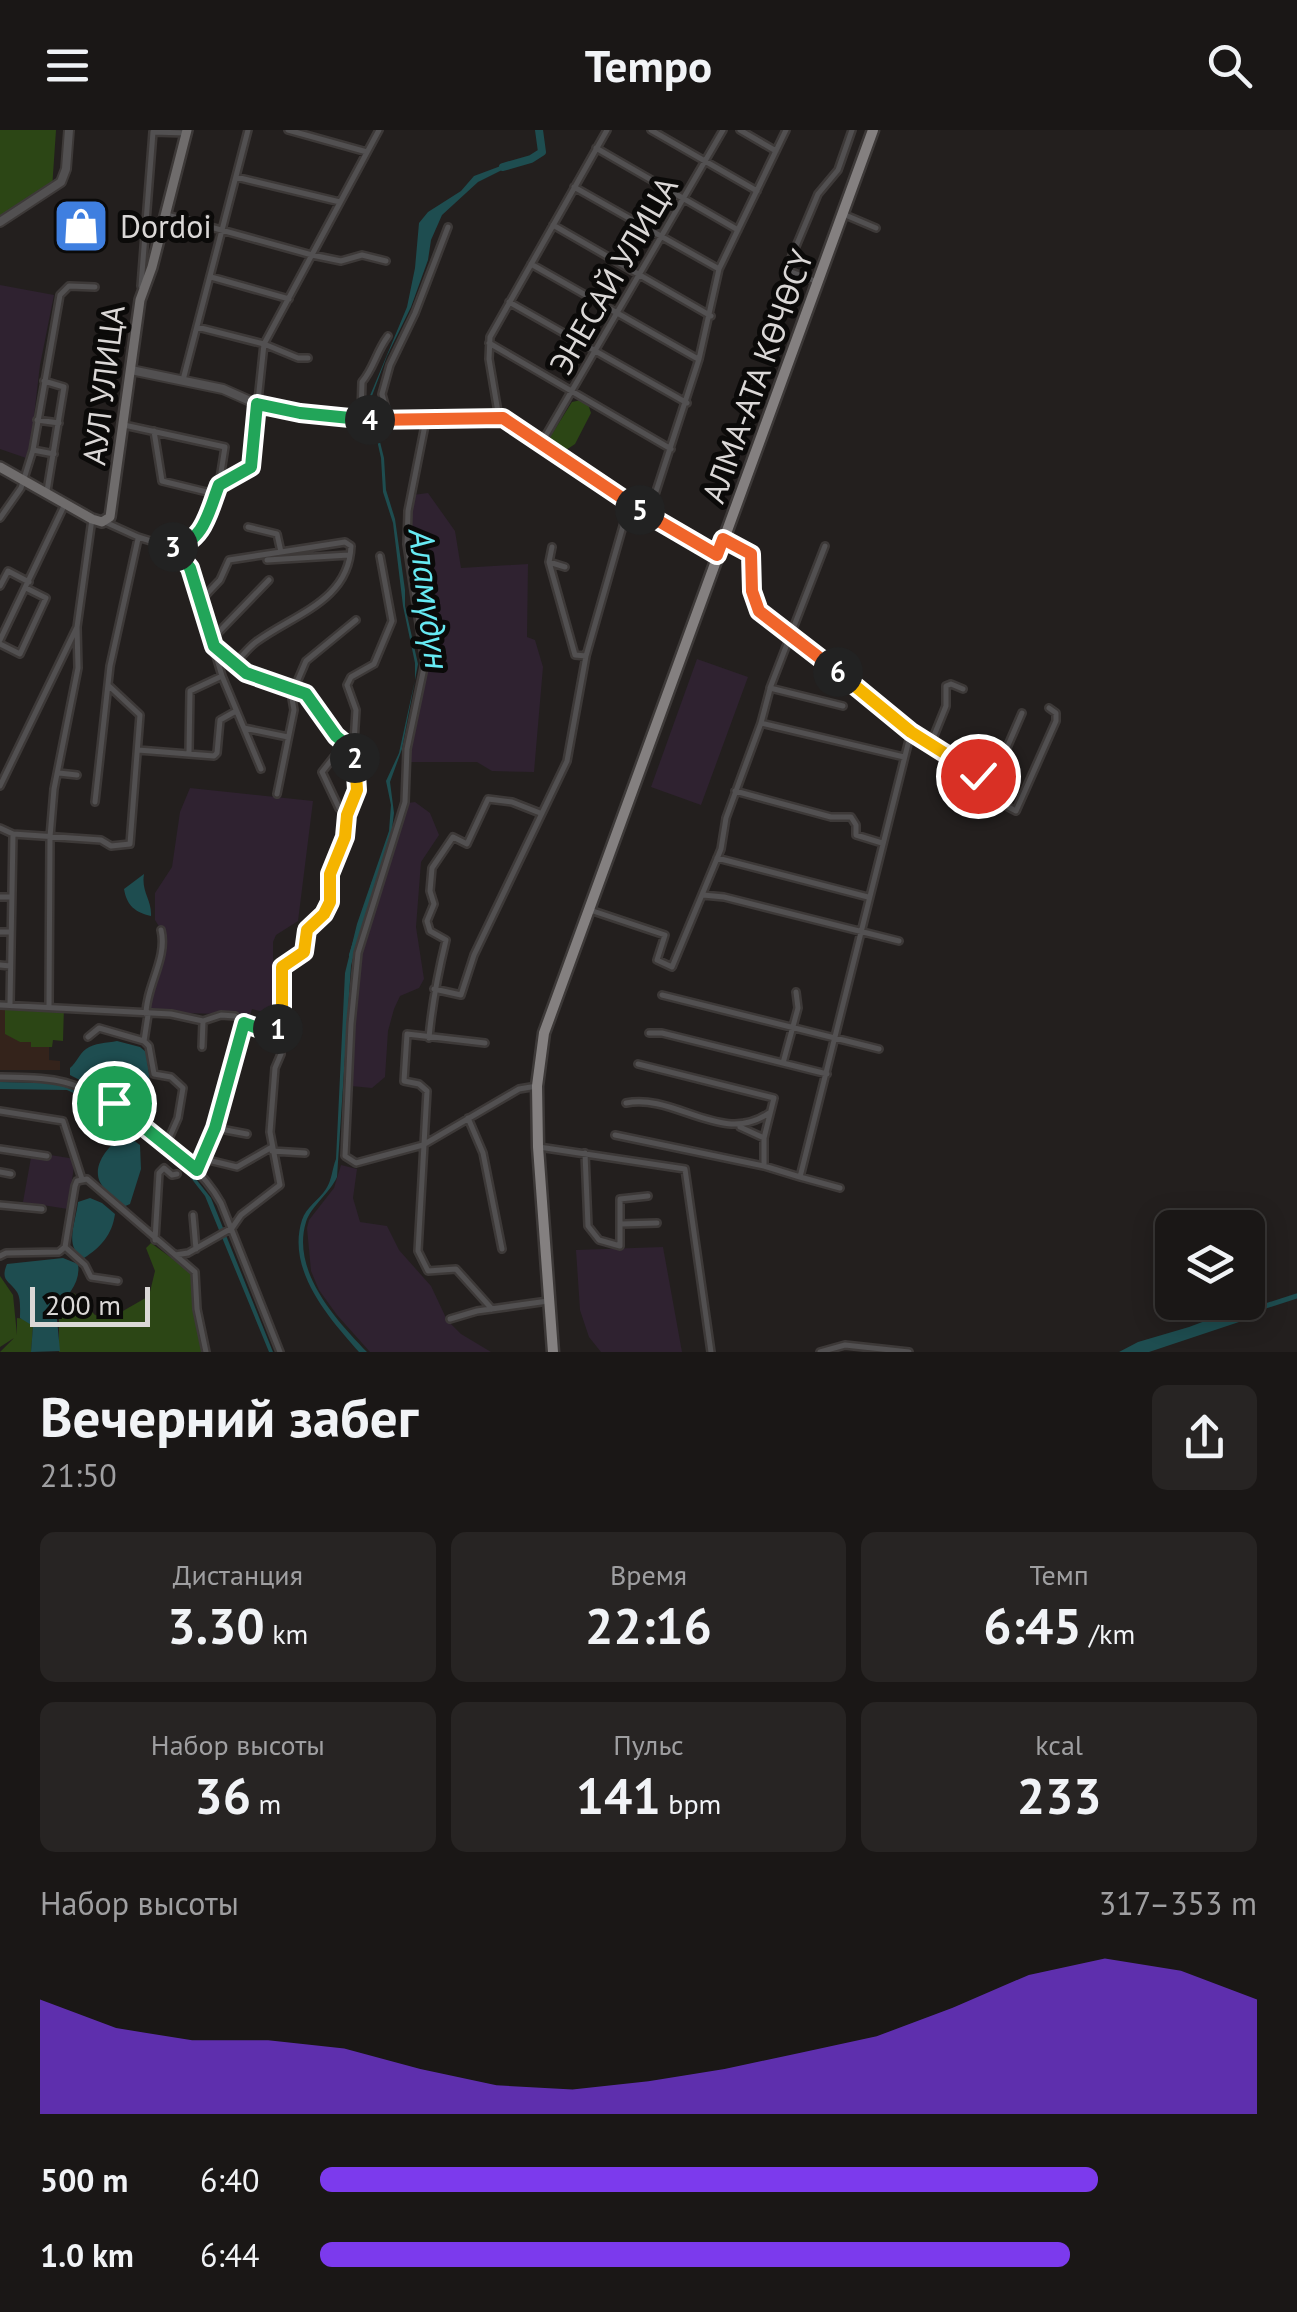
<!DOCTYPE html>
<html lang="ru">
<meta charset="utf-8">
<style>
body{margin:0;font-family:"PT Sans",sans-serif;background:#272423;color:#f1f3f6;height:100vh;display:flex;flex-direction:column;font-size:38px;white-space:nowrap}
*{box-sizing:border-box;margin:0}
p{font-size:32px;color:#9f9fa1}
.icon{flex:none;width:55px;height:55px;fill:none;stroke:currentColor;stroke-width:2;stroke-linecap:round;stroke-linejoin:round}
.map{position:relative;height:1222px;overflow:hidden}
.drawer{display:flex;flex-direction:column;background:#1a1716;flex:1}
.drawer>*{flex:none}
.fabs{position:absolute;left:1155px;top:1080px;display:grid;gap:20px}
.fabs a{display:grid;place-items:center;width:110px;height:110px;border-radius:15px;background:#1a1716;box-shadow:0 5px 25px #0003,0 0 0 2px #383635;font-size:50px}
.scale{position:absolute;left:30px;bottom:25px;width:120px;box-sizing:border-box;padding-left:10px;border:5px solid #dbd8d7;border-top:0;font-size:28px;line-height:35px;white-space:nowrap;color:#dbd8d7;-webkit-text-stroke:8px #0b0a09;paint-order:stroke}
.pin{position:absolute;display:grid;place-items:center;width:85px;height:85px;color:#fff;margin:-42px;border:5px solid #fff;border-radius:50%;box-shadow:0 2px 10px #0007}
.km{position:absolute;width:50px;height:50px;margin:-25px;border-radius:50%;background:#222;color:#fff;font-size:28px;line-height:50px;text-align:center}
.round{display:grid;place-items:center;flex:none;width:105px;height:105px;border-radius:15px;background:#272423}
.summary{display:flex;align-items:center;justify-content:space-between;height:170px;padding:0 40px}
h1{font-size:55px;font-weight:700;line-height:75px}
.figures{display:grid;grid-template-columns:repeat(3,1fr);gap:15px;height:170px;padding:10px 40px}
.figures div{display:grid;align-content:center;border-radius:15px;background:#272423;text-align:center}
.figures b{font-size:50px;font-weight:700}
.figures small{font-size:28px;font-weight:400}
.figures p{font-size:28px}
.chart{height:280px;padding:20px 40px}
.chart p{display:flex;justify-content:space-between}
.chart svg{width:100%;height:180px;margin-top:10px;fill:#7c3aed;opacity:.7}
ul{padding:0 40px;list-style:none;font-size:32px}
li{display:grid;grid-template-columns:160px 120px 1fr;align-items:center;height:75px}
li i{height:25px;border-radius:12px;background:#7c3aed}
header{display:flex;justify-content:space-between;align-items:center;height:130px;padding:0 40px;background:#1a1716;font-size:45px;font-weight:700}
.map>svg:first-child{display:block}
.industrial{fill:#2f2230}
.education{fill:#34231b}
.green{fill:#2c4615}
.water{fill:#1e4d50}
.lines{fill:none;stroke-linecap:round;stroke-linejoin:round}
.canal{stroke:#1e4d50;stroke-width:5}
.river{stroke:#1e4d50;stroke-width:8}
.minor-casing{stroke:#3d3938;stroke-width:10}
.tertiary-casing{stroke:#3d3938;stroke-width:12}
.secondary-casing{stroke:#3d3938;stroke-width:14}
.primary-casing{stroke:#3d3938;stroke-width:15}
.minor{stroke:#525051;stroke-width:5}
.tertiary{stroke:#525051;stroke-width:8}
.secondary{stroke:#6f6c6c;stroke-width:9}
.primary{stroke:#848080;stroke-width:10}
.split-1-casing{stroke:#fff;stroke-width:20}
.split-2-casing{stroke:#fff;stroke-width:20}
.split-3-casing{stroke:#fff;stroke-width:20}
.split-4-casing{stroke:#fff;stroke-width:20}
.split-5-casing{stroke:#fff;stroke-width:20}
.split-6-casing{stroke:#fff;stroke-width:20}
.split-7-casing{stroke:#fff;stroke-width:20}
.split-1{stroke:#22a559;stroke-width:12}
.split-2{stroke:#f5b400;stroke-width:12}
.split-3{stroke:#22a559;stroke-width:12}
.split-4{stroke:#22a559;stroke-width:12}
.split-5{stroke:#f0652b;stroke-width:12}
.split-6{stroke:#f0652b;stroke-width:12}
.split-7{stroke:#f5b400;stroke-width:12}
.labels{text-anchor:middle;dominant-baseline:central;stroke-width:10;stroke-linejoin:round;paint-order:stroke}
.poi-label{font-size:32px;fill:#dbd8d7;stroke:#0b0a09;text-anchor:start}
.street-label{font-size:32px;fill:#dbd8d7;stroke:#0b0a09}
.water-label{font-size:35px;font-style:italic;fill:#67eaf3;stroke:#0b0a09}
</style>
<header><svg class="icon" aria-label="menu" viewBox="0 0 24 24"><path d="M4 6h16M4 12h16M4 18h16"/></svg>Tempo<svg class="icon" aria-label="search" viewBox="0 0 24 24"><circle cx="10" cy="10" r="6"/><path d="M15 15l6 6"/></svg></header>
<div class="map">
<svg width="1297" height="1222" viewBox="0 0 1297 1222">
<rect width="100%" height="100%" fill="#231f1e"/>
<path class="industrial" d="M0 155 54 165 40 235 29 329 0 319Z
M428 363 455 401 461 438 528 434 527 507 535 510 543 537 534 642 492 641 477 632H408L426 532 410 422 411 388 413 365Z
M697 529 748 547 701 675 651 657Z
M190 658 313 671 298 791 276 805 273 812V832L280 838 281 887 252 879 250 885 185 883 146 878 165 806 155 790V763L172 737 180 682Z
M415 672 430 683 439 705 421 732 416 797 424 849 419 858 400 866 394 879 388 901 385 947 372 958 351 956 360 822 408 673Z
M32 1022 75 1029 68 1079 23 1072Z
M341 1035 357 1039 353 1068 360 1092 387 1096 399 1120 431 1156 447 1190 461 1204 491 1222H370L337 1185 319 1160 311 1141 307 1098 309 1090 334 1058Z
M663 1117 682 1222H601L589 1207 580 1180 576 1120Z"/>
<path class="education" d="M0 875H5L10 904 20 912H31V917H49V930L60 931V940H0Z"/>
<path class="green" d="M0 0H56L52 59 0 87Z
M581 270 588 274 591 283 575 314 566 320 555 318 550 307 572 272Z
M5 875 64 876 63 911 53 910 52 917H31V912H20L5 904Z
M151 1113 192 1143 193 1181 202 1222H59V1179L74 1163 95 1185 109 1189 149 1166 155 1141 146 1118Z
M0 1146 13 1165 17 1205V1188L26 1189 33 1197 31 1222H0L14 1208 0 1217Z"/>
<path class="water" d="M511 32 510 36 478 52 442 85 431 110 428 130 411 177 387 226 367 279 377 300 384 328 386 360 395 389 405 460V476L418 534 402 619 390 652 394 683 392 699 376 756 364 781 351 836 337 1047C330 1063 311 1076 306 1092 291 1141 336 1190 367 1222H359C329 1188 286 1140 302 1090 306 1077 319 1070 326 1059 332 1050 332 1039 336 1029L345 843 357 794 389 701 391 675 386 651 399 623 415 550V533L403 476 393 393 383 362 381 328 375 301 364 280 407 177 415 138 419 93 428 82 461 61 474 46Z
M144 744C141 762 152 770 151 786 135 782 127 776 124 759Z
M117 911 140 917 146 922 153 972 149 996 105 963 70 945V938C77 932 79 924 86 919 94 913 107 913 117 911Z
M0 952 55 953 108 973 188 1039 211 1068 273 1222H269L205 1066 187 1043 101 976 67 960 0 959Z
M125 1004 140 1015 141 1039 130 1074 123 1077C117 1070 104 1061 100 1052 91 1034 112 1012 125 1004Z
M90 1068 102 1073 115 1084C112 1105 101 1117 84 1128 63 1118 76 1092 78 1072Z
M63 1128 78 1134C81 1152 68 1166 56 1179L60 1221 31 1222 33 1196 20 1188C20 1181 21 1168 17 1162 9 1150 0 1151 7 1134Z
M1253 1173 1257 1186 1149 1222H1119L1138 1212 1189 1197Z"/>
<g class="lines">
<path class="canal" d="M1250 1181 1297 1166"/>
<path class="river" d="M503 37 531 29 542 22 539 0
M353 825 376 752"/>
<g class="minor-casing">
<path id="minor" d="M288 0 367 22
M651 0 757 61
M740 0 776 21
M596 18 738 100
M236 47 340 72
M574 57 719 139
M843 84 876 98
M167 85 312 125 341 131 362 125 386 131
M553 95 711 186
M531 134 698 229
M211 147 289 169
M815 151 786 140 818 64 838 40 852 0
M141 156 153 2 186 3
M509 172 687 273
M197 197 264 214 298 228H308
M489 213 671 319
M183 250 248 0
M44 251 64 257 47 361
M356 288 361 283 362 252C374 238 376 222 388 206
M499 288 489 229 490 207 607 0
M37 290 59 293
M389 290 382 264 390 235 415 183 448 97
M426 290 408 381 407 414 425 533 407 619 405 672 358 823 351 894 345 1026 356 1033 423 1015 519 959 537 956
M124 295 225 317 219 355
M154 301 162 351 215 364
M542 312 723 0
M33 320 54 324
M649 383 699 229 719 139 786 0
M0 388 21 358 33 320 60 165 69 156 95 157
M105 392 138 407 173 418 190 438 222 546 261 639
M724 409 751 423 753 461 759 481 911 602 931 613
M825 416 770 558 843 576
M552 417 549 432 575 525 586 526
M173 418C215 410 201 371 221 354 229 347 242 343 251 337L264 214 379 0
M267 430 349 425
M549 432 565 437
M0 456 8 441 29 452
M202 469 220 450 229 430 281 422
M212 509 269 450
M0 510 64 376
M0 514 20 524 46 468 26 458
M216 519 246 543 306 564 336 606 355 621
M234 535C241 527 248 518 256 512 294 484 349 471 351 416L345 412 281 422 277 404 248 397
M294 559 306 531 356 490
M770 559 761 593 904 627
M963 559 951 554 946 556V576L931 613 949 626 970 648
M1022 583 999 636 970 648 991 668 1016 681 1056 591V583L1049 578
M244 598 288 607
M344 614 322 642 339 678 347 685
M138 620 214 626 217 623 220 590 236 581
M189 622 190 561 222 546
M59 643 77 645
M0 656 77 497 92 389
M735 661 831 687H851L856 695V705L882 713
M277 664 294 580 290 557
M95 672 110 536 138 409
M0 698 13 704 101 710 111 716 130 714 140 585 108 555
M717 728 868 767
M703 765 724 767 899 811
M0 767H10
M590 780 665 805 657 830 672 837 721 719 726 688 761 593
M0 802H10
M0 835 10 836
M434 859 461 865 474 825 567 631 586 526 629 375
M796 862 798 878 783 933 827 944
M662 865 879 919
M10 874 13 704
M0 875 171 884 203 891 221 885 235 886 244 893 276 900
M49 876 50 707 54 659 78 538 77 497
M146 884C146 856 168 828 161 800
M148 885 144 911 149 916 154 944 171 947 183 958 178 988 166 1015
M649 903H662L783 933
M88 907 99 898 144 911
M429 908C432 874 438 843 446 810L430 801 427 791 434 774 430 761 432 738 453 707 467 714 488 669 512 672 540 683
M485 913 407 904 404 951 419 954 427 961 418 1121 428 1141 456 1139 492 1179
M202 917 203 891
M0 947C52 948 67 948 114 973 151 1003 198 1031 221 1073L280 1222
M626 973C675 963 722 1016 769 983
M0 981 63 991 82 1049
M468 988 483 1023 502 1119
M740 997 764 1008
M215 998 247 1004
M615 1005 764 1036V1008L774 968 638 934
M539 1017 685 1039 711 1222
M0 1019 47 1026
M272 1021 305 1023
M585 1023 588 1096 599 1110 620 1116V1069L648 1066
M204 1029 237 1037 272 1017
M764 1036 800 1047
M197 1040 215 998 244 893
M0 1042 11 1044
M840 1058 800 1047 911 602
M0 1075 42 1079
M193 1085 196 1119
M621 1094 657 1093
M155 1110 159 1043 164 1038 172 1045 177 1044
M65 1117 75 1056 77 1051 87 1049 195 1142 197 1179 206 1222
M65 1117 85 1135 91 1147 118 1151
M175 1125 188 1123 232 1098 241 1085 280 1055 270 1002 275 938 281 924 277 901 282 889V837L303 822 307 800 324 784 331 771V744L345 707 347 685 357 660 354 613 356 580 347 555 351 547 374 534 392 491 380 426
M0 1126 6 1123 59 1122 65 1117
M450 1189 477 1181 548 1171
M820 1222 845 1215 909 1222"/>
</g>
<g class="tertiary-casing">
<path id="tertiary" d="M0 92 61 52 66 39 69 0
M131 240 223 259 257 274 285 281 342 289 503 288 629 375 649 383 717 425"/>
</g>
<g class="secondary-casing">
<path id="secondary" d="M0 337 92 389 102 392 110 387 140 170 152 137 187 0"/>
</g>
<g class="primary-casing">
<path id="primary" d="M553 1222 538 1017 537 956 544 903 873 0"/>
</g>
<use href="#minor" class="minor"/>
<use href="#tertiary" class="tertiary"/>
<use href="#secondary" class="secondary"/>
<use href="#primary" class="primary"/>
</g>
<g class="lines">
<g class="split-1-casing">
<path id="split-1" d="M114 973 197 1040 215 998 244 893 260 899H278"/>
</g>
<g class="split-2-casing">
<path id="split-2" d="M278 899 282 889V837L304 822 307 800 324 784 330 772V744L345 707 347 685 357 660 355 628"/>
</g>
<g class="split-3-casing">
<path id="split-3" d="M173 417 190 438 214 516 246 543 306 564 336 606 354 621 355 628"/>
</g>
<g class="split-4-casing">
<path id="split-4" d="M173 417C204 413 209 380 219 355L251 337 257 274 300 283 370 290"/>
</g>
<g class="split-5-casing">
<path id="split-5" d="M370 290 503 288 640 380"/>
</g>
<g class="split-6-casing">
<path id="split-6" d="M640 380 717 425 723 409 751 424 752 461 759 481 838 542"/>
</g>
<g class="split-7-casing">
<path id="split-7" d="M838 542 911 602 949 626 970 648 978 646"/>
</g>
<use href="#split-1" class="split-1"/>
<use href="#split-2" class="split-2"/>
<use href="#split-3" class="split-3"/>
<use href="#split-4" class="split-4"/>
<use href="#split-5" class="split-5"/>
<use href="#split-6" class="split-6"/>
<use href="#split-7" class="split-7"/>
</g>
<defs>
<g id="shop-square" transform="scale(2.875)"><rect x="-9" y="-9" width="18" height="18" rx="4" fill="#3f7fe0" stroke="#0b0a09"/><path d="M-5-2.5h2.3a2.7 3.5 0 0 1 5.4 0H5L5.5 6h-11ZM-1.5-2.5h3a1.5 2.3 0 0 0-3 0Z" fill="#fff"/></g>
</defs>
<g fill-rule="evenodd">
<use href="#shop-square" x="81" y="96"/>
</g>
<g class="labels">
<g class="poi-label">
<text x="120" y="96">Dordoi</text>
</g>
<g class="street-label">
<text transform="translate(613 145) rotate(-60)">ЭНЕСАЙ УЛИЦА</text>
<text transform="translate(757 246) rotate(-70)">АЛМА-АТА КӨЧӨСҮ</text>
<text transform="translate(103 255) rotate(-83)">АУЛ УЛИЦА</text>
</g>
<g class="water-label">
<text transform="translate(430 469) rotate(83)">Аламүдүн</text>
</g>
</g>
</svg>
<div class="fabs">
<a><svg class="icon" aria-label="layers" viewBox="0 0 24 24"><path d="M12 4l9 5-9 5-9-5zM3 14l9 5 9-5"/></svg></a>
</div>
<div class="scale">200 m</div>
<div class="pin" style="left:114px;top:973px;background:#1e9e55"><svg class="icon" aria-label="arrive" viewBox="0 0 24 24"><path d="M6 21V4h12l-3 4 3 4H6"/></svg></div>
<div class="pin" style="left:978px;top:646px;background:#d93025"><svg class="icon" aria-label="check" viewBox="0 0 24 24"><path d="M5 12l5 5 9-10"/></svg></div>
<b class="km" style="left:278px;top:899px">1</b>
<b class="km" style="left:355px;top:628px">2</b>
<b class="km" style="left:173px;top:417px">3</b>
<b class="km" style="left:370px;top:290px">4</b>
<b class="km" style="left:640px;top:380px">5</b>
<b class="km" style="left:838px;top:542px">6</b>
</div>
<section class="drawer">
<div class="summary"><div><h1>Вечерний забег</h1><p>21:50</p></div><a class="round"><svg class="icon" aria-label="share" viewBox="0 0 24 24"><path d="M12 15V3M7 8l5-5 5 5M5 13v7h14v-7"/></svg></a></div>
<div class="figures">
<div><p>Дистанция</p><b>3.30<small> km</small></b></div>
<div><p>Время</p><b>22:16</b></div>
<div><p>Темп</p><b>6:45<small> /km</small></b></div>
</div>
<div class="figures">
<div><p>Набор высоты</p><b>36<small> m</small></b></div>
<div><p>Пульс</p><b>141<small> bpm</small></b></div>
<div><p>kcal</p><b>233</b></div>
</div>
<div class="chart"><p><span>Набор высоты</span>317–353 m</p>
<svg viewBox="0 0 160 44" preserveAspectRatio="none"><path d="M0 44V16L10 23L20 26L30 26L40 28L50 33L60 37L70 38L80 36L90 33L100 29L110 25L120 18L130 10L140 6L150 9L160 16V44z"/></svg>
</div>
<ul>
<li><b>500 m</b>6:40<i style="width:83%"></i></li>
<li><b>1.0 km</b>6:44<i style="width:80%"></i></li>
</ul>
</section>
